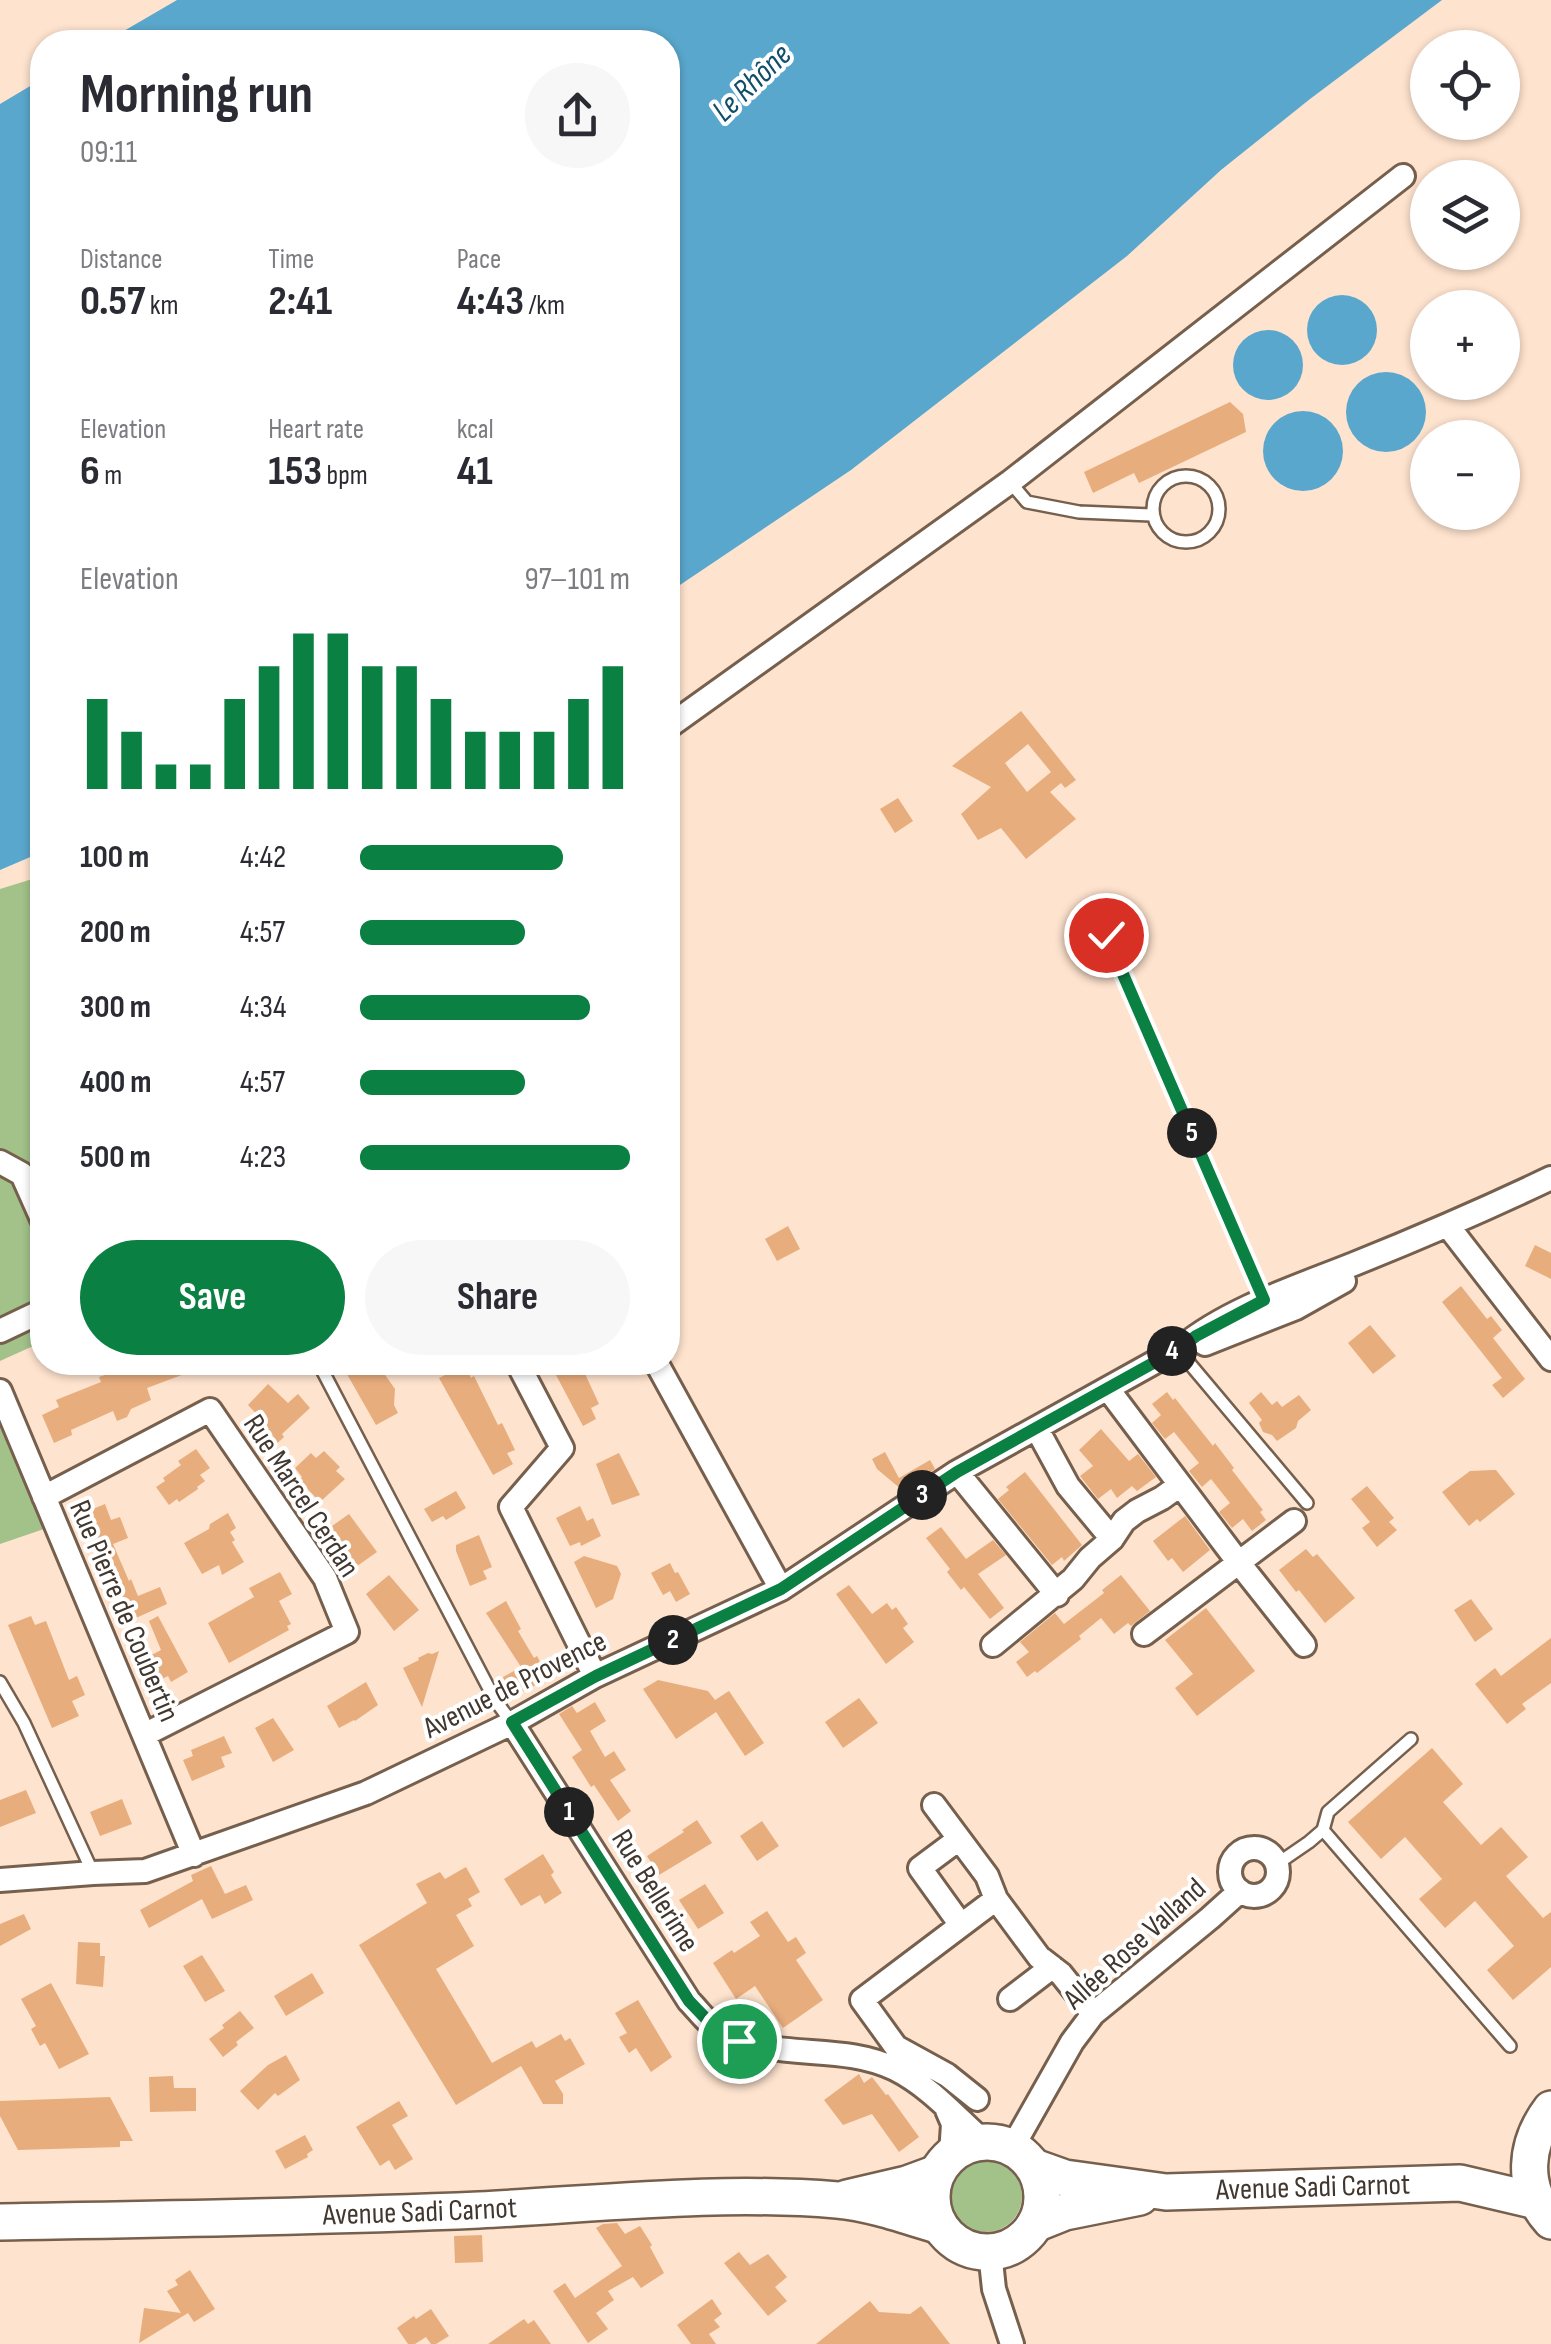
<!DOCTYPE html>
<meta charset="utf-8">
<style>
body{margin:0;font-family:"Sofia Sans Condensed",sans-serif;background:#f7f7f7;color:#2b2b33;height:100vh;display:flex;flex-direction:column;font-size:38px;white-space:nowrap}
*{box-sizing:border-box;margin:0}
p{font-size:32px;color:#7c7c81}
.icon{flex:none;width:55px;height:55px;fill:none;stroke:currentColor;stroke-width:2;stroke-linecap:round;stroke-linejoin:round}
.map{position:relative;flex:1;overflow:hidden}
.panel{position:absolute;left:30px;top:30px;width:650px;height:1345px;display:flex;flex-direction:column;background:#fff;border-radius:40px;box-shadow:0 2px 8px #0004}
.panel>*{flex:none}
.buttons{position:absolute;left:1410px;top:30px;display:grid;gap:20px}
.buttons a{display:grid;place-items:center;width:110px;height:110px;border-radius:50%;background:#fff;box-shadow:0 2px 8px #0004;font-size:50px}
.pin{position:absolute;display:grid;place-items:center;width:85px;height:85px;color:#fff;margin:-42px;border:5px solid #fff;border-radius:50%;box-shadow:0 2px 10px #0007}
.km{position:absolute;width:50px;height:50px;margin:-25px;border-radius:50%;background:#222;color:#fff;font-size:28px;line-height:50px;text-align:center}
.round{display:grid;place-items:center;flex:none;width:105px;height:105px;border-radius:52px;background:#f7f7f7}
.overview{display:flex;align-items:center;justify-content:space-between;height:170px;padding:0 50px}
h1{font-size:55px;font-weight:700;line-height:75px}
.stats{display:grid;grid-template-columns:repeat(3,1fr);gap:15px;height:170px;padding:10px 50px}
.stats div{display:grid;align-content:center}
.stats b{font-size:42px;font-weight:700}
.stats small{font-size:28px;font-weight:400}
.stats p{font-size:28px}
.chart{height:280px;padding:20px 50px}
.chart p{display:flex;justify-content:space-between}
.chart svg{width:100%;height:180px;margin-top:10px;stroke:#0b8043;stroke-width:6}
.button{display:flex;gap:20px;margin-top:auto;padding:20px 50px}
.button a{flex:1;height:115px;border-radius:60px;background:#0b8043;color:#fff;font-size:40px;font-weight:700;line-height:115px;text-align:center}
.button a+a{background:#f7f7f7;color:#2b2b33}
ul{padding:0 50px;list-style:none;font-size:32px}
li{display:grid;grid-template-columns:160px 120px 1fr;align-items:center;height:75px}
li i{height:25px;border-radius:12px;background:#0b8043}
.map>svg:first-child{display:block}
.green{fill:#a2c28a}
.water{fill:#5aa7cd}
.building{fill:#e8ad7d;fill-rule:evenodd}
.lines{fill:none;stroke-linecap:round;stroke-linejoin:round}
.service-casing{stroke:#76604d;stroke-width:16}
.minor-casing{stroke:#76604d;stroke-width:28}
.primary-casing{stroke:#76604d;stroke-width:40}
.service{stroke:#fff;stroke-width:11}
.minor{stroke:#fff;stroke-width:22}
.primary{stroke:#fff;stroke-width:35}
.route-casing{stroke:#fff;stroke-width:20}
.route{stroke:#0b8043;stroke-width:12}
.labels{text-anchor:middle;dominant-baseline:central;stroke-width:8;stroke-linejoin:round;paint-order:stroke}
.street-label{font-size:30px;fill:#41372f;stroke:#fff}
.water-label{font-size:32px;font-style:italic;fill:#104f6a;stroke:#fff}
</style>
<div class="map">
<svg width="1551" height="2344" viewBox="0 0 1551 2344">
<rect width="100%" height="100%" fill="#fee3ce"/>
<path class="green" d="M42 876V1342L0 1361V889Z
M0 1417 44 1529 0 1544Z
M950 2196a36 36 0 1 1 72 0a36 36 0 1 1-72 0Z"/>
<path class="water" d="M177 0H1442L1310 99 1221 170 1127 256 851 470 668 593V42H105Z
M42 79V852L0 870V104Z
M1307 330a35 35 0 1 1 70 0a35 35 0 1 1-70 0Z
M1233 365a35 35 0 1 1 70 0a35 35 0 1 1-70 0Z
M1346 412a40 40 0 1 1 80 0a40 40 0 1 1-80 0Z
M1263 451a40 40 0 1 1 80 0a40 40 0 1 1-80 0Z"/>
<path class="building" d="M1230 402 1243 414 1246 432 1139 483 1134 473 1093 493 1084 472Z
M1021 711 1076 780 1065 788 1061 783 1050 792 1076 819 1026 859 1001 828 978 840 961 814 991 787 952 766ZM1028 744 1051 772 1027 792 1005 763Z
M898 798 913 821 895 833 880 809Z
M788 1226 800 1249 777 1261 765 1239Z
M1535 1245 1551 1253V1279L1525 1266Z
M1461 1286 1487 1319 1491 1316 1502 1330 1493 1338 1525 1379 1503 1398 1492 1385 1502 1378 1442 1302Z
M1370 1325 1396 1356 1373 1374 1348 1343Z
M128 1362 211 1364 147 1388 151 1400 131 1409 127 1417 117 1421 113 1411 71 1430 72 1435 54 1443 42 1415 59 1407 56 1400 101 1382 99 1377 117 1371 116 1368Z
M340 1362H376L395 1389 394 1405 398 1413 376 1425Z
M580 1363 599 1404 591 1408 596 1419 583 1426 556 1375Z
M465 1365 471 1378 474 1376 498 1425 502 1423 515 1450 507 1453 513 1464 493 1475 439 1378Z
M268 1384 288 1403 298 1394 310 1408 282 1434 284 1437 271 1449 259 1436 266 1430 259 1422 261 1419 248 1405Z
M1167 1392 1173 1400 1175 1398 1213 1446 1215 1443 1234 1468 1232 1470 1263 1510 1260 1512 1266 1520 1252 1531 1243 1519 1232 1528 1219 1512 1230 1503 1211 1479 1202 1487 1189 1471 1199 1463 1174 1432 1165 1439 1152 1423 1161 1415 1152 1404Z
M1261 1392 1272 1405 1277 1401 1282 1407 1299 1395 1311 1410 1298 1421 1296 1428 1277 1441 1272 1435 1263 1432 1259 1423 1262 1420 1249 1403Z
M1101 1429 1129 1461 1138 1454 1156 1477 1137 1491 1132 1486 1117 1498 1111 1489 1098 1499 1080 1476 1093 1466 1079 1450Z
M196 1449 210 1468 200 1475 205 1481 197 1487 198 1489 179 1502 177 1499 169 1505 156 1487 165 1481 163 1478 181 1465 178 1461Z
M324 1451 340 1467 336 1471 345 1479 320 1502 299 1480 302 1477 295 1468 311 1453 316 1458Z
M885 1452 899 1478 930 1460 935 1469 902 1490 877 1469 872 1459Z
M619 1453 640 1495 612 1505 596 1464Z
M1493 1470H1496L1515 1494 1480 1522 1477 1519 1469 1526 1442 1492 1470 1471Z
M1025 1472 1082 1545 1064 1561 1062 1557 1052 1565 998 1499 1009 1490 1006 1487Z
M1367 1486 1394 1518 1389 1522 1397 1530 1377 1547 1362 1528 1370 1522 1351 1499Z
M456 1491 466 1508 446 1520 443 1516 432 1522 424 1509Z
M105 1504 111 1520 120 1517 128 1538 113 1544 129 1581 131 1579 138 1596 160 1587 167 1604 127 1622 96 1551 98 1550 83 1513Z
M580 1506 587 1521 593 1518 601 1536 581 1546 580 1542 570 1546 556 1518Z
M228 1513 236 1528 230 1532 235 1540 232 1542 244 1562 222 1575 219 1565 202 1574 184 1543 209 1529 210 1524Z
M349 1514 377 1552 350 1571 325 1531Z
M1185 1516 1210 1550 1183 1572 1172 1558 1168 1561 1153 1541Z
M941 1527 966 1559 993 1540 1006 1555 978 1574 1004 1608 990 1619 964 1587 961 1590 947 1572 950 1569 926 1538Z
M479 1535 492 1567 483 1571 487 1579 470 1586 456 1551V1545Z
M1306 1549 1313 1557 1317 1554 1355 1598 1325 1623 1299 1590 1296 1592 1279 1570Z
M584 1556 617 1566 621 1574 613 1599 596 1608 574 1562Z
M670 1563 675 1573 678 1572 690 1594 676 1602 670 1591 663 1595 651 1573Z
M280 1572 292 1594 279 1601 291 1624 287 1626 289 1630 229 1663 208 1623 254 1597 249 1588Z
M389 1575 419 1610 394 1631 366 1594Z
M1121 1575 1150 1611 1131 1626 1128 1623 1114 1634 1101 1618 1079 1636 1081 1639 1037 1673 1035 1671 1027 1677 1016 1662 1029 1652 1020 1642 1055 1613 1064 1624 1104 1593 1102 1590Z
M849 1585 872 1614 887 1603 892 1610 896 1607 908 1624 903 1628 914 1642 886 1664 836 1594Z
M1471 1599 1493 1629 1475 1642 1454 1610Z
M506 1601 521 1629 518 1631 534 1658 537 1656 545 1671 538 1674 542 1682 514 1696 510 1689 502 1693 496 1681 521 1667 486 1613Z
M1206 1608 1255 1671 1197 1716 1175 1688 1193 1674 1165 1640Z
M31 1616 35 1625 46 1621 69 1680 77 1676 85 1695 72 1701 79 1716 52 1728 8 1625Z
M158 1616 188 1672 171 1682 168 1676 154 1683 142 1660 161 1650 149 1621Z
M1551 1638V1683L1522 1704 1526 1709 1507 1724 1475 1684 1495 1668 1501 1676Z
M439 1651 435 1664 422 1707 403 1668 419 1660 418 1658 428 1653 432 1654Z
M658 1680 708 1691 715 1700 729 1691 764 1743 745 1756 716 1712 676 1739 643 1689Z
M366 1682 378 1705 355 1721 354 1720 339 1728 327 1706Z
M859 1698 878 1723 843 1748 825 1722Z
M595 1702 606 1721 590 1731 605 1757 614 1751 626 1770 610 1780 631 1811 618 1821 594 1785 591 1787 572 1757 582 1750 559 1714 572 1706 577 1713Z
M273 1718 294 1750 273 1762 255 1728Z
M224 1736 232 1753 221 1757 225 1767 192 1781 183 1760 193 1756 191 1750Z
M1432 1748 1463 1784 1443 1802 1481 1845 1501 1827 1528 1857 1506 1876 1543 1918 1551 1912V1967L1513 2000 1487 1970 1514 1946 1475 1901 1445 1928 1419 1899 1442 1879 1405 1837 1381 1859 1348 1822Z
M26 1790 36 1813 0 1827V1800Z
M122 1799 132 1824 100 1836 90 1812Z
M697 1820 712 1843 659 1875 647 1856 684 1832 682 1830Z
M762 1821 779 1846 757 1861 740 1836Z
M543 1854 554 1872 551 1875 562 1893 545 1904 540 1895 521 1906 504 1879Z
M211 1866 225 1894 246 1885 253 1900 212 1919 202 1899 149 1928 140 1910 193 1881 191 1875Z
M466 1867 480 1892 468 1899 472 1906 456 1915 474 1946 436 1969 492 2063 532 2041 536 2048 561 2034 565 2041 570 2038 585 2064 555 2081 563 2094V2104H543L521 2066 456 2105 359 1945 427 1903 416 1884 440 1872 445 1879Z
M705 1884 724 1913 698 1929 679 1900Z
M767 1911 788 1942 796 1937 806 1953 796 1960 823 2000 783 2028 755 1986 736 1999 713 1963 732 1950 734 1953 760 1936 750 1922Z
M24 1914 31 1929 0 1946V1924Z
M78 1942 100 1943V1956H105L103 1987 76 1984Z
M202 1955 225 1991 205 2002 183 1966Z
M312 1973 324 1993 286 2016 274 1996Z
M51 1983 89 2054 59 2069 45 2043 40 2046 31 2029 36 2026 21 1999Z
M638 2000 672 2057 651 2072 636 2048 629 2053 619 2037 627 2033 615 2013Z
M240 2011 254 2028 236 2042 238 2045 223 2057 209 2039 224 2028 222 2025Z
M286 2055 300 2080 278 2096 275 2093 258 2110 240 2091 268 2065Z
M859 2074 864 2083 872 2077 886 2095 888 2094 919 2137 899 2152 872 2114 843 2125 824 2100Z
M173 2076 174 2088H196V2111L150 2112 149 2077Z
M110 2097 133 2141H120V2147L18 2150 0 2116V2101Z
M399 2101 408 2116 392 2125 413 2159 395 2170 389 2160 380 2166 356 2127Z
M305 2135 313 2150 307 2154 308 2157 285 2169 275 2151Z
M617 2223 625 2234 640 2226 652 2245 650 2247 664 2273 641 2288 633 2277 608 2291 614 2300 596 2313 608 2329 588 2343 553 2291 565 2283 575 2298 622 2266 596 2228 603 2224Z
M482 2235 483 2262 455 2263 454 2236Z
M739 2252 750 2265 768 2254 787 2277 775 2287 787 2301 768 2316 724 2263Z
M190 2270 215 2309 194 2322 188 2313 139 2343 144 2308 181 2313 167 2291 178 2285 175 2280Z
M712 2299 722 2314 714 2320 720 2327 709 2334 716 2344H691L677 2325Z
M870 2301 879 2312 910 2314 921 2306 950 2344H816Z
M431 2309 449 2336 436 2344H431L426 2337 415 2344H408L397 2328 414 2316 416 2319Z
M524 2319 528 2324 534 2320 551 2344H488Z"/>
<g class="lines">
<g class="service-casing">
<path id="service" d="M1153 509a33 33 0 1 1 66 0a33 33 0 1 1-66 0Z
M1010 482 1027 502 1079 512 1151 515
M1095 913 1264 1300
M1182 1347 1190 1364 1307 1503
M318 1362 495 1700 512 1723
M0 1682 24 1723 93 1873
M1323 1830 1328 1812 1411 1739
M1277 1864 1309 1842 1323 1830 1510 2046"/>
</g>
<g class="minor-casing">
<path id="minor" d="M668 727 1010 482 1403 176
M0 1162 22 1174 42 1219
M1448 1226 1551 1359
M0 1331 42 1311
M1205 1344 1296 1308 1344 1281
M517 1362 562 1448 511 1507 595 1676
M656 1362 781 1589
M1108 1389 1239 1563 1304 1645
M0 1391 194 1855
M1037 1429 1068 1486 1112 1539
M957 1472 1057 1595
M44 1497 210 1410 325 1578 347 1632 144 1735
M1144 1634 1294 1521
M993 1645 1073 1579 1090 1558 1112 1539 1124 1521 1137 1511 1162 1498 1180 1485
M512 1723 689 2001C698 2010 706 2022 716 2028 770 2064 838 2041 895 2069 929 2086 955 2116 984 2142
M934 1805 987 1876 996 1899
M959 1839 920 1868 961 1925
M1230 1872a24 24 0 1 1 48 0a24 24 0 1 1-48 0Z
M0 1880 93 1873 145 1871 366 1793 512 1723 595 1676 781 1589 957 1472 1182 1347C1228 1309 1299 1286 1354 1264 1421 1237 1486 1209 1551 1178
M1010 1999 1052 1967
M977 2099 947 2075 896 2047 862 2000 996 1899 1039 1957 1061 1974 1093 2014
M947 2110 953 2124 951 2154
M1012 2148 1072 2042 1093 2014 1210 1918 1240 1891
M990 2252 994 2289 1012 2344"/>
</g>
<g class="primary-casing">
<g id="primary">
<path d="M1551 2109C1525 2143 1520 2187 1551 2221"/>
<circle cx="987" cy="2197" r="55"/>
<path id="s1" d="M1034 2167 1065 2178 1166 2192 1460 2183 1537 2201"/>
<path d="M847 2198 907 2184 937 2173"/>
<path id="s2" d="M0 2222C160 2219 320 2217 479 2210 598 2204 717 2190 837 2200 871 2203 907 2216 940 2226"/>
<path d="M1035 2224 1065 2212 1140 2197"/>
</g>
</g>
<use href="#service" class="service"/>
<use href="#minor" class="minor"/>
<use href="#primary" class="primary"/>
</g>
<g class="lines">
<g class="route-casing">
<path id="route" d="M739 2041 714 2027 689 2001 512 1722 596 1676 781 1589 957 1472 1182 1347 1196 1336 1264 1300 1106 935"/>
</g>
<use href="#route" class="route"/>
</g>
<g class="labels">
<g class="street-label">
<text transform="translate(301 1496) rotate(57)">Rue Marcel Cerdan</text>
<text transform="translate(124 1611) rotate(67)">Rue Pierre de Coubertin</text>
<text transform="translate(515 1685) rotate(-27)">Avenue de Provence</text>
<text transform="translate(655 1891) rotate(58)">Rue Bellerime</text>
<text transform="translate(1135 1944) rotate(-42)">Allée Rose Valland</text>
<text stroke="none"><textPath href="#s1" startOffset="282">Avenue Sadi Carnot</textPath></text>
<text stroke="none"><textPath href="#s2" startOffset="420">Avenue Sadi Carnot</textPath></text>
</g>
<g class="water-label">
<text transform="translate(752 83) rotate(-44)">Le Rhône</text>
</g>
</g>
</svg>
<div class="buttons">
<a><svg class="icon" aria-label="locate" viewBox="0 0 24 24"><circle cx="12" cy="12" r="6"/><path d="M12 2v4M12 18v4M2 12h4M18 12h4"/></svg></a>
<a><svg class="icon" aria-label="layers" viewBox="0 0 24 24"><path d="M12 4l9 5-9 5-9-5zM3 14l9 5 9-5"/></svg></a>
<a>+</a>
<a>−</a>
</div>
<div class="pin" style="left:739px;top:2041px;background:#1e9e55"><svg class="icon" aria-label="arrive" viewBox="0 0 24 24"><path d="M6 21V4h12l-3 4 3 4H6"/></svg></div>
<div class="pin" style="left:1106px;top:935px;background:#d93025"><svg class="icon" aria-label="check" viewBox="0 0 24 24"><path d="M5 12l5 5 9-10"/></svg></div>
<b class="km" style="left:569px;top:1812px">1</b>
<b class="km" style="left:673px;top:1640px">2</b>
<b class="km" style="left:922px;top:1495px">3</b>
<b class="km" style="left:1172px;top:1351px">4</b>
<b class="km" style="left:1192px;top:1133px">5</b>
<section class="panel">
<div class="overview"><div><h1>Morning run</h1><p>09:11</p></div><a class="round"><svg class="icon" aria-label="share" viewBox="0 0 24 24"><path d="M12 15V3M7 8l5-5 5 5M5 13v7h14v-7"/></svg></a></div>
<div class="stats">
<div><p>Distance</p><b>0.57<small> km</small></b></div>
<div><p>Time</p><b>2:41</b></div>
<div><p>Pace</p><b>4:43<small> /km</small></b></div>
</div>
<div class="stats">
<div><p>Elevation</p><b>6<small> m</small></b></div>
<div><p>Heart rate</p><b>153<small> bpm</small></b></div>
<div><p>kcal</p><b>41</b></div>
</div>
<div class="chart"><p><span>Elevation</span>97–101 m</p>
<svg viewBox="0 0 160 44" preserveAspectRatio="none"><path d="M5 44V22M15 44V30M25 44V38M35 44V38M45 44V22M55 44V14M65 44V6M75 44V6M85 44V14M95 44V14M105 44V22M115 44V30M125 44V30M135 44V30M145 44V22M155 44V14"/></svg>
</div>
<ul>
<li><b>100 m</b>4:42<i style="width:75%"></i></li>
<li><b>200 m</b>4:57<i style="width:61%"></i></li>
<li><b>300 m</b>4:34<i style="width:85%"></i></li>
<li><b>400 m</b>4:57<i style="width:61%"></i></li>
<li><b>500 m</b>4:23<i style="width:100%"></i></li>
</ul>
<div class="button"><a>Save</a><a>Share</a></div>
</section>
</div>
